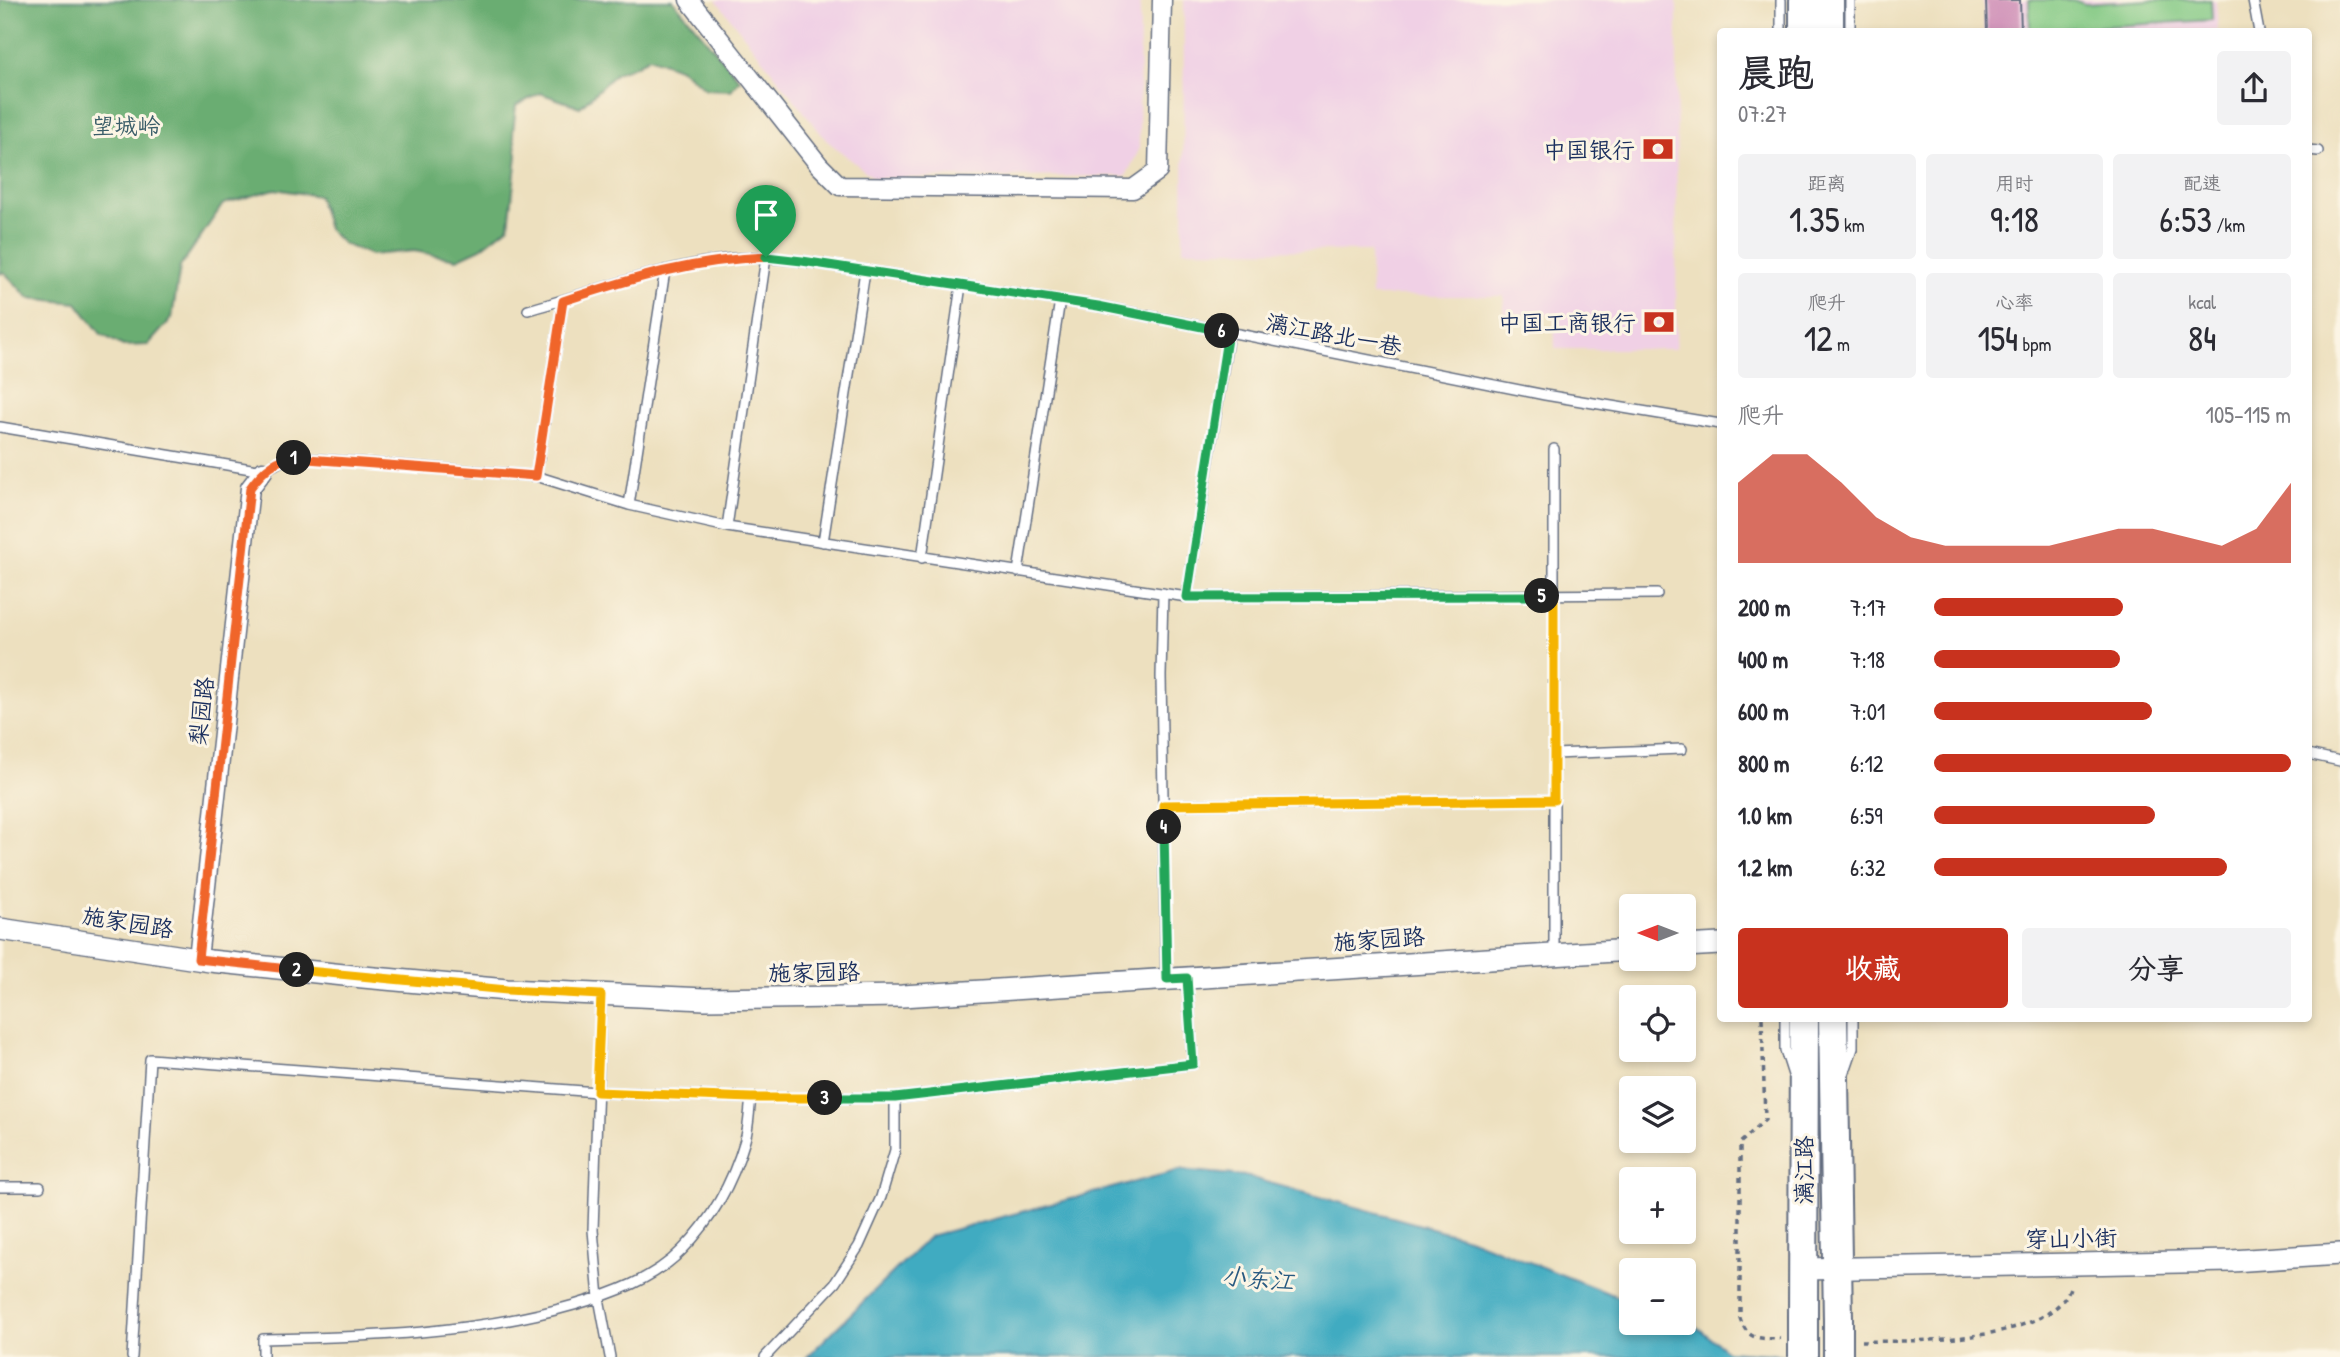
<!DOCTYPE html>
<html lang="zh">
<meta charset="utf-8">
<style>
body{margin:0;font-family:"Patrick Hand","LXGW WenKai TC",sans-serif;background:#f2f2f3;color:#2b2b33;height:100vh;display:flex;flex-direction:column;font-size:26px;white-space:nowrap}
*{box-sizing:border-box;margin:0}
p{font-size:23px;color:#7c7c81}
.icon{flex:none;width:38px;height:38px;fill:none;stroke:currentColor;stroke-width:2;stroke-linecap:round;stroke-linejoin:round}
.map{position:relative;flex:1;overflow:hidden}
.drawer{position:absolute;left:1717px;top:28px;width:595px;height:994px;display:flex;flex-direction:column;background:#fff;border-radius:7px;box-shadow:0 4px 10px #0003}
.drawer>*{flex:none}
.needle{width:46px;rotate:270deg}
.buttons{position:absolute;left:1619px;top:894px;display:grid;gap:14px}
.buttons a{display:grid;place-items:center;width:77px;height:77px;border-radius:7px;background:#fff;box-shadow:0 4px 10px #0003;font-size:35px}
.pin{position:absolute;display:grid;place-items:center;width:60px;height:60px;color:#fff;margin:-72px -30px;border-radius:50% 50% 50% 0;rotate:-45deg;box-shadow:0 0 7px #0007}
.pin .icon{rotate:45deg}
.km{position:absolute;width:35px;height:35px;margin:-18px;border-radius:50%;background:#222;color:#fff;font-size:19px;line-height:35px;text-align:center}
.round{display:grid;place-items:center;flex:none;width:74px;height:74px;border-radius:7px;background:#f2f2f3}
.overview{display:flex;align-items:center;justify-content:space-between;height:119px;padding:0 21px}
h1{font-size:38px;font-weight:600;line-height:52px}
.metrics{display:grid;grid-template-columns:repeat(3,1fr);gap:10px;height:119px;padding:7px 21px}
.metrics div{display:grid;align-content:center;border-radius:7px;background:#f2f2f3;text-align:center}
.metrics b{font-size:35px;font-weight:600}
.metrics small{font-size:19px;font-weight:400}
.metrics p{font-size:19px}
.chart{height:196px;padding:14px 21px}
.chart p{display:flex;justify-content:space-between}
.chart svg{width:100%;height:126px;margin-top:7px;fill:#c8321e;opacity:.7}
.action{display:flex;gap:14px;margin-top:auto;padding:14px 21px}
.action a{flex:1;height:80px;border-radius:7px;background:#c8321e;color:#fff;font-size:28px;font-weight:600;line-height:80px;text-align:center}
.action a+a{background:#f2f2f3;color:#2b2b33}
ul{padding:0 21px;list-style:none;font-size:23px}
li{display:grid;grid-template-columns:112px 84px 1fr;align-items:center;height:52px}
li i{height:18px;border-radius:9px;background:#c8321e}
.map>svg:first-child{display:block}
.built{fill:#f0d0e5}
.green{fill:#83c984;stroke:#4f7c71;stroke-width:2}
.forest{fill:#6aad72;stroke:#426e68;stroke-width:2}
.water{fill:#41abc1;stroke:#2e6d90;stroke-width:2}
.building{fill:#cf8fb7}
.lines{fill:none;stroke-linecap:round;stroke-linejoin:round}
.service-casing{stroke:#646d80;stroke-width:12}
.minor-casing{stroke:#646d80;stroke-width:21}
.tertiary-casing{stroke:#646d80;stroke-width:24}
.trunk-casing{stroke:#646d80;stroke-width:32}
.path{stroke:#646d80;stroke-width:3.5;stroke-dasharray:5 5;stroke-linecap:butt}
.service{stroke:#fff;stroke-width:9}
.minor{stroke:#fff;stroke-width:18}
.tertiary{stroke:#fff;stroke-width:21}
.trunk{stroke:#fff;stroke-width:28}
.trunk-bridge-casing{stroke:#646d80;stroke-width:32;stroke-linecap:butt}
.trunk-bridge{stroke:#fff;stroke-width:28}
.split-1-casing{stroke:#fff;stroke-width:14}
.split-2-casing{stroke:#fff;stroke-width:14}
.split-3-casing{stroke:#fff;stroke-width:14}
.split-4-casing{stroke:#fff;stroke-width:14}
.split-5-casing{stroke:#fff;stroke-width:14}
.split-6-casing{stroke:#fff;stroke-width:14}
.split-7-casing{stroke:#fff;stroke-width:14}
.split-1{stroke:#f0652b;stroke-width:9}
.split-2{stroke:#f0652b;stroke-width:9}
.split-3{stroke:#f5b400;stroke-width:9}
.split-4{stroke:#22a559;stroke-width:9}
.split-5{stroke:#f5b400;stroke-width:9}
.split-6{stroke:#22a559;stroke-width:9}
.split-7{stroke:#22a559;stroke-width:9}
.labels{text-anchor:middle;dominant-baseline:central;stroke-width:6;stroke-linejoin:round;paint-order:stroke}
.park-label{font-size:23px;fill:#3a5d69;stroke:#fcf5e5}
.poi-label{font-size:23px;fill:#1b2f5e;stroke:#fcf5e5;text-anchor:end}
.street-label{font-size:23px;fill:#1b2f5e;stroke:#fcf5e5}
.water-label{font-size:24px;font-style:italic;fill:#285a81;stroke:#fcf5e5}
</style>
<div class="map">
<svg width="2340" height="1357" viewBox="0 0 2340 1357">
<rect width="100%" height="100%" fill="#fcf5e5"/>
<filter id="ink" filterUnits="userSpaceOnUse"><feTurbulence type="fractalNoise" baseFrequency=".0143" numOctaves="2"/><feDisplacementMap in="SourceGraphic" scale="14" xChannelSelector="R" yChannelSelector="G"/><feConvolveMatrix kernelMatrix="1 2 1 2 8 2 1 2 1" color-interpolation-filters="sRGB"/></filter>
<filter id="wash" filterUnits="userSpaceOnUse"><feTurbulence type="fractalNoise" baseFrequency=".00686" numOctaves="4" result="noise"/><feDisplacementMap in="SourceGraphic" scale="28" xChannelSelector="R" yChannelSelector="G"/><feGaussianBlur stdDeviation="1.57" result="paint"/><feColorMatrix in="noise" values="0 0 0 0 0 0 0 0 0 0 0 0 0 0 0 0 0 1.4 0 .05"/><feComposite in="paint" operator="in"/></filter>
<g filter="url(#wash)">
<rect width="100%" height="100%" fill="#ede0bf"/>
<path class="built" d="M716 0H1140L1139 150 1126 176 874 178 826 140Z
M1184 0H1677L1676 349H1555L1554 314H1504V296H1371L1370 251 1183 250Z
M1983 0H2216L2218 31H1984Z"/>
<path class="green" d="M2029 0H2073L2085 4 2150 0H2211L2212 20 2030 31Z"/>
<path class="forest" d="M0 0H673L740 80 730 90 706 89 681 69 649 57 637 65 616 73 580 107 540 93 516 106 513 131 517 155 509 226 481 248 457 259 414 251 371 255 343 244 328 229 318 196 275 189 223 204 180 267 172 318 148 345 123 346 101 334 77 303 29 298 4 272 0 274Z"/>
<path class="water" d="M1180 1170 1245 1176 1468 1238 1631 1302V1323H1684L1698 1328 1727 1351 1816 1357H807L930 1236Z"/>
<g id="blocks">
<path class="building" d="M1986 0H2020L2021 32H1987Z"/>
</g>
</g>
<g filter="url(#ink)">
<use href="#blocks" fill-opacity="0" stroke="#646d80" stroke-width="2"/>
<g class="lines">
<g class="service-casing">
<path id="service" d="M1781 0V32
M1850 0V32
M2253 0 2259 32
M2308 150 2318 151
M528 310C594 292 658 267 726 259 752 256 777 258 802 261L1098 306 1545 395 1720 424
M0 427 263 471 289 457 536 476 629 505 727 527 1187 597 1657 594
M1554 449V955
M536 476 563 301
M629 505 665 270
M727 527 766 257
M823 542 865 271
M922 558 961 285
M1018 572 1060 300
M1163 593 1161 676 1166 979
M1187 597 1229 332
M1554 754 1682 749
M2308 754 2340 761
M1163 805 1554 800
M601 995 593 1230 599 1298 610 1357
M1785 1018V1050L1793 1075
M1844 1074 1853 1048V1018
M0 1187H40
M132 1357 150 1059 597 1092 751 1098H895L1193 1064 1187 979
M263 1357V1339C368 1337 473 1334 574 1305 612 1294 654 1279 682 1250 712 1220 733 1181 745 1140 749 1127 749 1112 751 1098
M765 1357 835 1283 859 1246 881 1197 895 1150V1098"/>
</g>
<g class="minor-casing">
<path id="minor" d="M689 0 819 165 840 186 1133 189 1158 171 1162 0
M198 959 250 488 263 471"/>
</g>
<g class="tertiary-casing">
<path id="tertiary" d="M0 929 210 961 363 977 507 990 705 999 902 996 1631 950
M1684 946 1720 944
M1803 1269 2232 1261 2340 1254"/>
</g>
<g class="trunk-casing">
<path id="trunk" d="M1804 0V32
M1829 0V32
M1833 1018 1838 1320
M1803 1321 1804 1018"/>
</g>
<path class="path" d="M1762 1018 1765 1120 1740 1143V1318C1748 1341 1758 1338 1780 1339
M1861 1341C1909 1342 2058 1343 2071 1284"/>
<use href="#service" class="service"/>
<use href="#minor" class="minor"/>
<use href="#tertiary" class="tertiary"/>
<use href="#trunk" class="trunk"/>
<g class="trunk-bridge-casing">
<path id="trunk-bridge" d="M1838 1320V1357
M1803 1321V1357"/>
</g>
<use href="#trunk-bridge" class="trunk-bridge"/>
</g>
</g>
<g class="lines" filter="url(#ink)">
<g class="split-1-casing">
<path id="split-1" d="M294 458 536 476 563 301C633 278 692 260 766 257"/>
</g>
<g class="split-2-casing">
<path id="split-2" d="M294 458C275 457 260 474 250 488L198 959 297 970"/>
</g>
<g class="split-3-casing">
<path id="split-3" d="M297 970 507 990 601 995 597 1092 751 1098H825"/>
</g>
<g class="split-4-casing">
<path id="split-4" d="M825 1098H895L1193 1064 1187 978 1167 979 1164 827"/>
</g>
<g class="split-5-casing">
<path id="split-5" d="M1164 827 1163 805 1554 800V596H1542"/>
</g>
<g class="split-6-casing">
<path id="split-6" d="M1222 331 1228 332 1187 597 1542 596"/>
</g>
<g class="split-7-casing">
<path id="split-7" d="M766 257 802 261 1098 306 1222 331"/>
</g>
<use href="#split-1" class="split-1"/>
<use href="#split-2" class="split-2"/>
<use href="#split-3" class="split-3"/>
<use href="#split-4" class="split-4"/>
<use href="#split-5" class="split-5"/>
<use href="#split-6" class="split-6"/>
<use href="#split-7" class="split-7"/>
</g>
<defs>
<g id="bank-bare" transform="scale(2.415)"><path d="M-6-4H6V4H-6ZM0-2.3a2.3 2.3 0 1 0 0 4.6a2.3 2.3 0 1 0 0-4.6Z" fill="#c8321e" stroke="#fcf5e5" stroke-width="2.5" paint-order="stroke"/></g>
</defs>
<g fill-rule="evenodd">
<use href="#bank-bare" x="1658" y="149"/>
<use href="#bank-bare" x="1659" y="322"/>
</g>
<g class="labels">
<g class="park-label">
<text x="126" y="125">望城岭</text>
</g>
<g class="poi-label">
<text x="1635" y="149">中国银行</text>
<text x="1636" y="322">中国工商银行</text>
</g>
<g class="street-label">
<text transform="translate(1334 334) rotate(11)">漓江路北一巷</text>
<text transform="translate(201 711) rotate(-84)">梨园路</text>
<text transform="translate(128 922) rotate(9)">施家园路</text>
<text transform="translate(1379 939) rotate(-4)">施家园路</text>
<text transform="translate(814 972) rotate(-1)">施家园路</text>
<text transform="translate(1803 1170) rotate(-90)">漓江路</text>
<text transform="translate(2071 1238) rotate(-1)">穿山小街</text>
</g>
<g class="water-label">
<text transform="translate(1258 1278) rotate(5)">小东江</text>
</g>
</g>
</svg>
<div class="buttons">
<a><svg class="needle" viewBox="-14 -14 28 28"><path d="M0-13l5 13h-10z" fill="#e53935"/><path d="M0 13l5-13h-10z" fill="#7c7c81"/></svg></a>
<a><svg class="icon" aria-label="locate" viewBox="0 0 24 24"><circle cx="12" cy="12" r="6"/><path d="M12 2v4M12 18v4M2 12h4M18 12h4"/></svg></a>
<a><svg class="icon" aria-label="layers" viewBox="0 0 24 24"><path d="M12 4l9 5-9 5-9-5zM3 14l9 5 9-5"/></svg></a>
<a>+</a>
<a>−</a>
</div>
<div class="pin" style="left:766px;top:257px;background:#1e9e55"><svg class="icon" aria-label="arrive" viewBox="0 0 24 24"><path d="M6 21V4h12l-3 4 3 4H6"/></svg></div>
<b class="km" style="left:294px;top:458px">1</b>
<b class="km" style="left:297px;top:970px">2</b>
<b class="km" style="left:825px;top:1098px">3</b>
<b class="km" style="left:1164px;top:827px">4</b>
<b class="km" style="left:1542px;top:596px">5</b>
<b class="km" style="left:1222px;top:331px">6</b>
<section class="drawer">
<div class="overview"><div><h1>晨跑</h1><p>07:27</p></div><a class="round"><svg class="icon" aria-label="share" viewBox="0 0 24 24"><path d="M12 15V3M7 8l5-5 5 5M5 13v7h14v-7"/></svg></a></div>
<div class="metrics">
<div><p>距离</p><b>1.35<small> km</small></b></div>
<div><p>用时</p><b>9:18</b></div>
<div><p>配速</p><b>6:53<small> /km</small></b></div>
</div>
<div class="metrics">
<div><p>爬升</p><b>12<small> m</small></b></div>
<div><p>心率</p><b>154<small> bpm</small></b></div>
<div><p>kcal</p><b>84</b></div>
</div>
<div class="chart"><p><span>爬升</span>105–115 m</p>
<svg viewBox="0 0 160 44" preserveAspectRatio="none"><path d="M0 44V16L10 6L20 6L30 16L40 28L50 35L60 38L70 38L80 38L90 38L100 35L110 32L120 32L130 35L140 38L150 32L160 16V44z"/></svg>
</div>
<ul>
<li><b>200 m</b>7:17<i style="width:53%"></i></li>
<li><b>400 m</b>7:18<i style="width:52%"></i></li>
<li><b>600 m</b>7:01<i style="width:61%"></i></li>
<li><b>800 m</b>6:12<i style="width:100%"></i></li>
<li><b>1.0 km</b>6:59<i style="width:62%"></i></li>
<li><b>1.2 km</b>6:32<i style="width:82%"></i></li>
</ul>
<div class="action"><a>收藏</a><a>分享</a></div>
</section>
</div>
